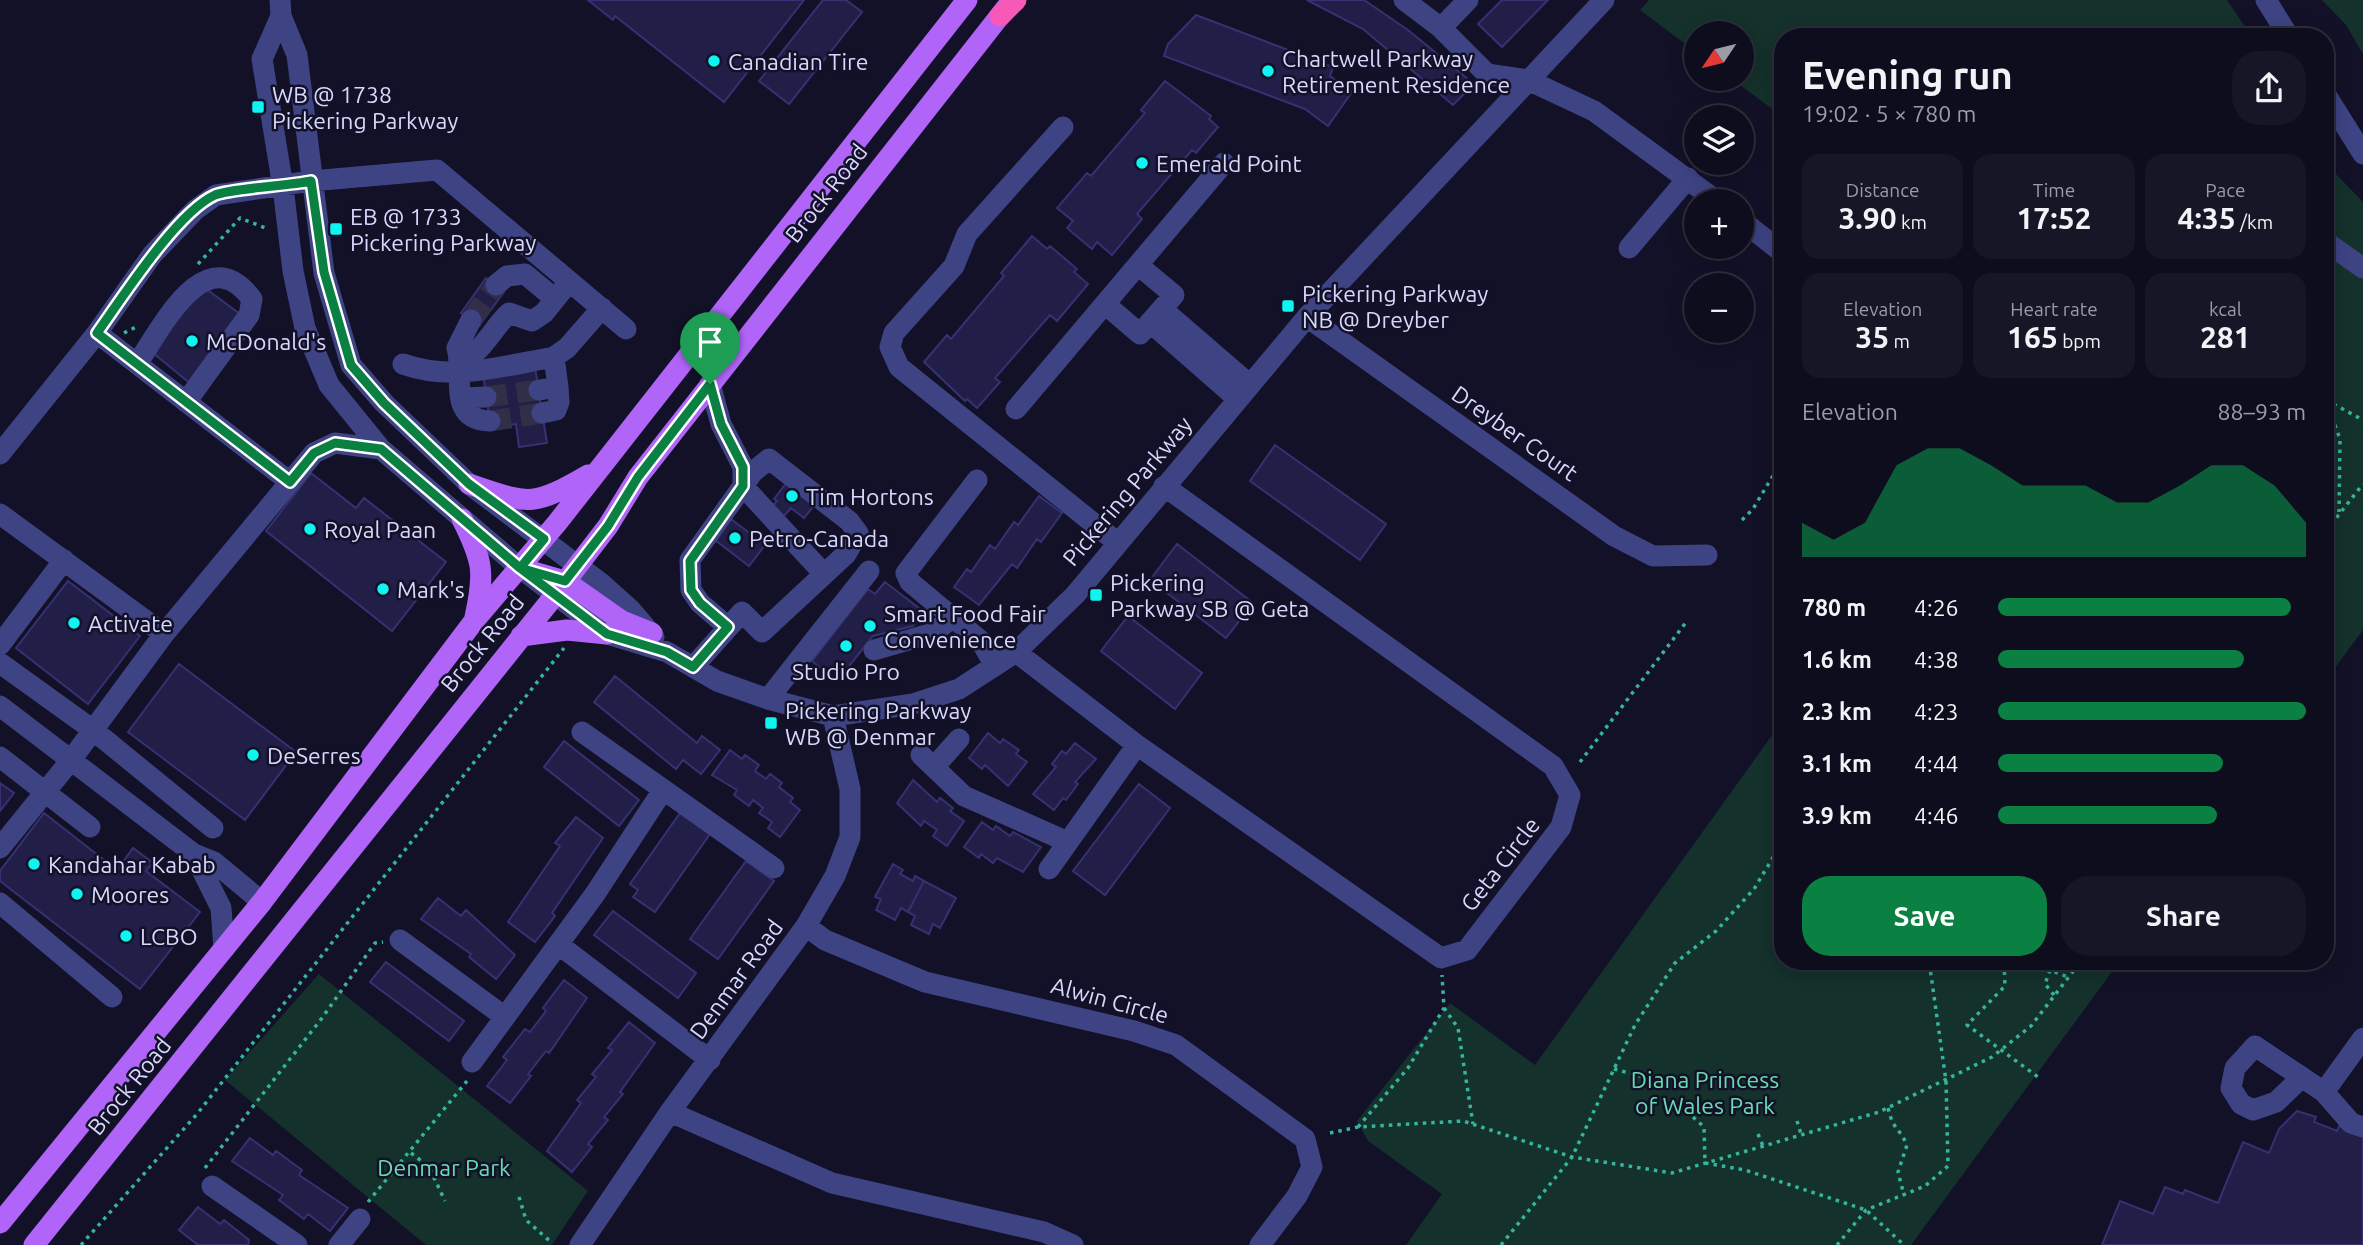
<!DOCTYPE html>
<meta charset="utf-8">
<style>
body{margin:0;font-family:Ubuntu,sans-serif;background:#171626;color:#f1f3f6;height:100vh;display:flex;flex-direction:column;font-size:26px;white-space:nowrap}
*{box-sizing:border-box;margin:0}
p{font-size:23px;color:#9b9ca4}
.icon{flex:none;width:38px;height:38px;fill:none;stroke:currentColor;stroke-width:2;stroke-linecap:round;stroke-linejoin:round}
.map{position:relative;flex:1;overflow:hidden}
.details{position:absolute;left:1774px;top:28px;width:560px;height:942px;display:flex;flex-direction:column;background:#0e0d1d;border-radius:28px;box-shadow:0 4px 18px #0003,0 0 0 2px #2e2d3b}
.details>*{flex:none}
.needle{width:46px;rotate:235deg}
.tools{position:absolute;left:1684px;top:21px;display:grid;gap:14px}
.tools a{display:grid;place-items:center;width:70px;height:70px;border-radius:50%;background:#0e0d1d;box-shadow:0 4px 18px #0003,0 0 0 2px #2e2d3b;font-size:35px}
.pin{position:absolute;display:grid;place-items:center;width:60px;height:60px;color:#fff;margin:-72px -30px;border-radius:50% 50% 50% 0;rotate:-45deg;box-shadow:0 0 7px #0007}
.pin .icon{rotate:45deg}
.round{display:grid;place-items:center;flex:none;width:74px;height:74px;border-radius:28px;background:#171626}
.summary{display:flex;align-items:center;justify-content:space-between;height:119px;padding:0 28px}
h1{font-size:38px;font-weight:700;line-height:52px}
.figures{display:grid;grid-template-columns:repeat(3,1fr);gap:10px;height:119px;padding:7px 28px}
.figures div{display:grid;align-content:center;border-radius:18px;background:#171626;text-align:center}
.figures b{font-size:30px;font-weight:700}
.figures small{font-size:19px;font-weight:400}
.figures p{font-size:19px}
.chart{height:196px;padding:14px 28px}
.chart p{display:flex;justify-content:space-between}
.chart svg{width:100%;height:126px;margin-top:7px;fill:#0b8043;opacity:.7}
.primary-button{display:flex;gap:14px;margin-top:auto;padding:14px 28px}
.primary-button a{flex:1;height:80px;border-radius:28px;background:#0b8043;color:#fff;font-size:28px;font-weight:700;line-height:80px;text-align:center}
.primary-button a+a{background:#171626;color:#f1f3f6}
ul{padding:0 28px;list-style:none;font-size:23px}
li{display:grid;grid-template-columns:112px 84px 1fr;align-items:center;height:52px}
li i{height:18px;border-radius:9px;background:#0b8043}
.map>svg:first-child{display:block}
.green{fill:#14312c}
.building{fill:#211e47;stroke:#363172;stroke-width:2}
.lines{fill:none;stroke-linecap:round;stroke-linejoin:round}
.minor-tunnel{stroke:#302f47;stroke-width:21;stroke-dasharray:21 10;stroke-linecap:butt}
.path{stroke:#35b49e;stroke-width:3.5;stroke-dasharray:3.5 5;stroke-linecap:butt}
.minor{stroke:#3e4384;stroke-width:21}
.major{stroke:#b064f8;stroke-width:21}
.highway{stroke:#f859b7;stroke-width:21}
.route-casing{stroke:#fff;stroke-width:14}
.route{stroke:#0b8043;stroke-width:9}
.poi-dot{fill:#0df4f1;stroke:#121127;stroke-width:2.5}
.labels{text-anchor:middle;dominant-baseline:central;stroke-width:5;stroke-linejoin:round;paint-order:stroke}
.poi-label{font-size:23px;fill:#d8d8fd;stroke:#121127;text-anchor:start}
.street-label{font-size:23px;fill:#d8d8fd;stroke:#121127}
.park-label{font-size:23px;fill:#67dbb1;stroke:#121127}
</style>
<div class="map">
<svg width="2363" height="1245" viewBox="0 0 2363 1245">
<rect width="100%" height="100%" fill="#121127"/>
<path class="green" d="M1649 0H2227L2252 37H1783V117L1732 79H1741V33H1696V52L1640 10Z
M2322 0H2363V54L2346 25Z
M2326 157 2335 173 2363 202V630L2326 680Z
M1783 720V961H2120L1911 1245H1406L1442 1194 1368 1141 1357 1121 1450 1003 1535 1065Z
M319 974 588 1191 552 1245H426L225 1080Z"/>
<path class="building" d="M588 0H804L724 102 615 16 613 20Z
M823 0H846L862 12 789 104 759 81Z
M1307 0H1364L1408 30 1474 84 1453 105 1363 29Z
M1502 0H1548L1502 47 1478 24Z
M1196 15 1333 67 1330 76 1352 92 1328 126 1305 109 1164 56 1168 44Z
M1165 81 1211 116 1209 119 1218 127 1196 153 1192 150 1137 214 1142 219 1112 255 1097 242 1092 249 1067 228 1073 221 1057 208 1087 173 1091 176 1145 113 1141 110Z
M1032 236 1047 249 1050 246 1077 269 1074 272 1088 284 1057 321 1050 315 995 378 1000 382 977 408 967 399 965 401 924 362 947 335 951 339 1004 276 1001 273Z
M486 278 504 292 479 326 461 313Z
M205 288 240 314 192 385 152 352 197 292Z
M535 367 547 443 519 447 516 424 491 428 483 374Z
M1275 445 1386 524 1360 560 1250 481Z
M311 473 356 508 364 498 446 562 392 631 266 531Z
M794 473 816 503 804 518 791 508 783 517 771 508 777 501 774 499Z
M1039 496 1062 513 1041 542 1037 539 1017 568 1012 564 979 605 954 587 967 569 971 572 990 545 995 549 1014 522 1018 525Z
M731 519 765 545 749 566 715 540Z
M1177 544 1253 603 1226 638 1150 580Z
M68 581 140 636 88 704 16 648Z
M885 582 924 612 913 626 873 636 846 670 842 667 824 671 812 661 868 589 875 594Z
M1128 616 1202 673 1175 709 1101 651Z
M179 664 296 752 245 820 128 732Z
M615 676 697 743 702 736 720 750 701 774 683 760 676 769 594 702Z
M988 733 1000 743 1003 739 1019 750 1016 754 1027 762 1008 786 985 765 982 769 969 758Z
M564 741 639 800 619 826 544 767Z
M1075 743 1096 759 1075 782 1078 784 1066 800 1063 798 1054 810 1033 794 1056 767 1052 764 1062 751 1066 754Z
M730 750 742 759 745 755 759 765 755 771 766 779 770 774 782 783 779 787 793 798 790 802 800 810 780 837 768 828 772 822 759 813 763 808 753 800 749 806 734 795 737 790 712 775Z
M913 780 937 802 940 798 953 808 950 811 964 821 947 846 933 836 937 830 924 821 921 826 897 803Z
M0 783 14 793 0 811Z
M1139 784 1170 808 1105 895 1073 871Z
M44 813 117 870 133 848 153 863 146 871 200 912 140 989 0 881V871Z
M680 813 710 834 655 912 633 897 638 890 630 884Z
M576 817 603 838 552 913 555 916 535 942 508 922 560 846 555 843Z
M982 822 993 830 996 826 1010 836 1013 832 1041 847 1023 872 997 858 993 863 981 854 979 858 964 847Z
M746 861 774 881 718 959 690 939Z
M893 864 903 870 900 874 913 881 915 876 924 881 908 912 901 908 895 920 876 910 881 899 875 897Z
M924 881 956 898 940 928 933 924 929 934 911 925 915 916 908 912Z
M438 898 461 916 466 910 515 955 496 979 469 957 471 954 421 919Z
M613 911 696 973 678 998 594 935Z
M386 962 464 1021 449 1041 370 982Z
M564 980 587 998 549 1053 546 1051 528 1074 531 1076 510 1103 487 1086 507 1060 503 1057 525 1029 530 1032 546 1011 543 1008Z
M629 1022 655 1043 620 1092 623 1094 604 1117 608 1120 588 1144 592 1147 572 1172 547 1151 581 1103 577 1100 596 1077 592 1074 612 1050 608 1048Z
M2297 1111 2316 1117 2314 1122 2337 1131 2339 1126 2363 1135V1245H2102L2120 1201 2153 1214 2165 1187 2183 1194 2185 1190 2218 1203 2243 1142 2269 1153 2279 1129Z
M250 1138 273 1155 276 1151 302 1170 299 1175 348 1208 330 1231 308 1214 304 1219 279 1200 283 1195 232 1161Z
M198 1207 220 1224 224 1220 249 1240 248 1245H198L179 1230Z"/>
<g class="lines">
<path class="minor-tunnel" d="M471 320 496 285
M486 397 539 390
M490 421 542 413"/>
<path class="path" d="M198 264 240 218 268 229
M124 333 138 326
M2326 400 2363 420
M2326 401 2340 439 2339 512
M1742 520 1753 509 1783 459
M2326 531 2363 484
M1580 762 1687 621
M2004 963 2005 986 1967 1025 2038 1077
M2054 995 2045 984 2050 970 2068 977
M1444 1008 1458 1028 1473 1124
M1614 1069 1651 1079
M1888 1108C1893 1130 1899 1127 1907 1145L1898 1172 1904 1195
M1693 1117 1704 1127 1705 1163 1745 1170 1866 1210 1904 1245
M1797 1121 1801 1134
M1358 1127 1408 1068 1444 1008 1442 975
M1330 1133 1358 1127 1463 1121 1572 1157 1672 1173 1879 1112 1992 1057 2031 1026 2081 961
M1758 1134 1763 1146
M411 1153 429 1167 445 1201
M205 1168 322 1018 375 943 383 942
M519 1197 526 1220 552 1243
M368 1202 467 1081
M81 1245 197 1114 564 648
M1501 1245 1572 1157 1635 1025 1675 963 1716 931 1754 889 1783 841
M1837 1245 1866 1210 1925 1186 1948 1166 1946 1081 1929 961"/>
<path class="minor" d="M280 0 281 16 297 55 324 273 351 365 384 403 469 484 602 584 630 609 654 637
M1404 0 1441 28 1487 74 1528 80 1594 111 1717 201
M2266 0 2289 37
M281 16 262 59 283 187 293 271 305 328 329 385 381 449 520 568 607 634 667 652 717 681 768 699 833 716 913 704 959 689 1016 652 1075 595 1307 317 1604 0
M1441 28 1468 0
M2326 95 2363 154
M1063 127 967 234 954 266 894 333 890 347 899 367 1118 543
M1741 220 1783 253
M2326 242 2363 268
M1629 248 1688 178
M496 285 507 276 525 274 555 299
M1105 304 1140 334 1174 295 1138 265
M1162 309 1250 385
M1307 317 1614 536 1653 556 1707 555
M471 320 457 348C465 375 446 420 490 421
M1150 322 1238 399
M97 333 290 482
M461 362C482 353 492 329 509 313L532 321 544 313 569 282
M137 364C162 327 206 237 252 299L249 315 186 402
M403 364C453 382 502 366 554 357L567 348 602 308
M710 384 721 424 743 467V486L824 574
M539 390 558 387 554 357
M461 398 486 397
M1016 409 1224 163
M542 413 556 410 559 402 558 387
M0 454 97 333 152 255 195 210 216 195 311 181 437 170 626 329
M977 480 906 573 910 582 981 641 995 666
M0 514 164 634
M0 645 64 560
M874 650 933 633 953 617
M1016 652 1137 745 1441 958 1467 950 1561 827 1570 795 1553 766 1164 486
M0 663 93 730 213 828
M693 667 742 612 762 632 846 554 858 533 849 521 769 459 753 472 690 560 691 590 700 603 728 627
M768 699 869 571
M0 706 194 854 214 862 262 902
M582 732 774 868
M921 755 964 796 1068 842
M0 757 90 827
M934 767 959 739
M0 848 71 760 164 634 314 453 335 443 381 449
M194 854 221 908 224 949
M1049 869 1137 745
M0 903 112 997
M806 926 825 940 925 982 1134 1031 1176 1045 1305 1139 1312 1167 1297 1196 1260 1245
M400 940 505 1017 595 894 663 790
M558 944 710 1060
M472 1062 505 1017
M2302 1077 2276 1102 2253 1110 2241 1104 2231 1088 2235 1068 2255 1046 2324 1092 2351 1123 2363 1127
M2324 1092 2363 1038
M670 1112 832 1183 1044 1232 1073 1245
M212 1186 297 1245
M339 1245 360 1219
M580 1245 670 1112 806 926 835 876 850 837V789L833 716"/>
<path class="major" d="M469 484C529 504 531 508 588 475
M462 519C483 561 485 572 475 617
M520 568 565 581 622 621 652 633
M521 636 567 630 607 634
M0 1223 262 902 474 621 557 523 967 0
M34 1245 555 595 608 526 638 477 1010 3"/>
<path class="highway" d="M1000 16 1016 0"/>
</g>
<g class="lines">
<g class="route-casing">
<path id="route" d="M710 384 638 477 608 526 565 581 520 568 381 449 335 443 314 453 290 482 97 333C122 298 177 212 215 195 233 188 288 186 311 181L324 272 351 365 384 403 469 484 544 539 520 568 607 634 667 652 693 667 728 627 700 603 691 590 690 561 743 486V467L721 424 710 384"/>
</g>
<use href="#route" class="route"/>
</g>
<g class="poi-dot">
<circle cx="714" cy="61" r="7"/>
<circle cx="1268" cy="71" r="7"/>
<rect x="251" y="100" width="14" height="14" rx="3.5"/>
<circle cx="1142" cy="163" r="7"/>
<rect x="329" y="222" width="14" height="14" rx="3.5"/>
<rect x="1281" y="299" width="14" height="14" rx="3.5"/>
<circle cx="192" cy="341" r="7"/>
<circle cx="792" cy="496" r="7"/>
<circle cx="310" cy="529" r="7"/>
<circle cx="735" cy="538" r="7"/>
<circle cx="383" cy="589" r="7"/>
<rect x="1089" y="588" width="14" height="14" rx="3.5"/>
<circle cx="74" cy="623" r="7"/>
<circle cx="870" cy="626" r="7"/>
<circle cx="846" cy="646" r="7"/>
<rect x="764" y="716" width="14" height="14" rx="3.5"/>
<circle cx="253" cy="755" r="7"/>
<circle cx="34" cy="864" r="7"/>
<circle cx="77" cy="894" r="7"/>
<circle cx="126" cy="936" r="7"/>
</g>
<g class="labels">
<g class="poi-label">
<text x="1282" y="58">Chartwell Parkway<tspan x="1282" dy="26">Retirement Residence</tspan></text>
<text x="728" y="61">Canadian Tire</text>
<text x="272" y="94">WB @ 1738<tspan x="272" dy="26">Pickering Parkway</tspan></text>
<text x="1156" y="163">Emerald Point</text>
<text x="350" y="216">EB @ 1733<tspan x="350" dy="26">Pickering Parkway</tspan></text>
<text x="1302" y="293">Pickering Parkway<tspan x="1302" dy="26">NB @ Dreyber</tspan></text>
<text x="206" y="341">McDonald's</text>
<text x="806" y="496">Tim Hortons</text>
<text x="324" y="529">Royal Paan</text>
<text x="749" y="538">Petro-Canada</text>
<text x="1110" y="582">Pickering<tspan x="1110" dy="26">Parkway SB @ Geta</tspan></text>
<text x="397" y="589">Mark's</text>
<text x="884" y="613">Smart Food Fair<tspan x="884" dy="26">Convenience</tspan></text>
<text x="88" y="623">Activate</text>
<text x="846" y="671" text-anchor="middle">Studio Pro</text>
<text x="785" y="710">Pickering Parkway<tspan x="785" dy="26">WB @ Denmar</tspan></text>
<text x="267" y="755">DeSerres</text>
<text x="48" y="864">Kandahar Kabab</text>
<text x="91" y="894">Moores</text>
<text x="140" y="936">LCBO</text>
</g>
<g class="street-label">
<text transform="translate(826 193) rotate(-52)">Brock Road</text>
<text transform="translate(1515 433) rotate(35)">Dreyber Court</text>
<text transform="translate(1127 491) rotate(-50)">Pickering Parkway</text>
<text transform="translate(482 643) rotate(-51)">Brock Road</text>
<text transform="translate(1500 864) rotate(-52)">Geta Circle</text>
<text transform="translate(736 979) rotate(-54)">Denmar Road</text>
<text transform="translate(1110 1000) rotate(15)">Alwin Circle</text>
<text transform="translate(129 1086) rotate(-51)">Brock Road</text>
</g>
<g class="park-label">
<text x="1705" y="1079">Diana Princess<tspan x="1705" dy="26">of Wales Park</tspan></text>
<text x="444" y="1167">Denmar Park</text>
</g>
</g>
</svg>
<div class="tools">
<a><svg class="needle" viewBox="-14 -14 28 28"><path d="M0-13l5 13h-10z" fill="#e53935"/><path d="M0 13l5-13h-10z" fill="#9b9ca4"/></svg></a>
<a><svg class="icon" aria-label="layers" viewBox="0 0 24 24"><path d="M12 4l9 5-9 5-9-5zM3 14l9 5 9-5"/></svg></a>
<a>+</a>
<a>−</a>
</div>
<div class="pin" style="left:710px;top:384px;background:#1e9e55"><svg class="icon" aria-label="arrive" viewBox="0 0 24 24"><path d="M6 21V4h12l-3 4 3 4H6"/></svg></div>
<section class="details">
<div class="summary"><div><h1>Evening run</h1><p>19:02 · 5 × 780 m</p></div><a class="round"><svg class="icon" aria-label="share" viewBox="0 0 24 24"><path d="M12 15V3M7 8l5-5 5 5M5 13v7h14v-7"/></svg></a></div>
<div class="figures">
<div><p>Distance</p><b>3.90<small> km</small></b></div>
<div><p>Time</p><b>17:52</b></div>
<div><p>Pace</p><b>4:35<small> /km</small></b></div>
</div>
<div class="figures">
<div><p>Elevation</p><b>35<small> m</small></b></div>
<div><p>Heart rate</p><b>165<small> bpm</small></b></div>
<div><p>kcal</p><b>281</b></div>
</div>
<div class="chart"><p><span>Elevation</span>88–93 m</p>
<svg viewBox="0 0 160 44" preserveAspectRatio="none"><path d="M0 44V32L10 38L20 32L30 12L40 6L50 6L60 12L70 19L80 19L90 19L100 25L110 25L120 19L130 12L140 12L150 19L160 32V44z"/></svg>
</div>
<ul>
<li><b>780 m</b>4:26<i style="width:95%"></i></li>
<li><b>1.6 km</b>4:38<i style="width:80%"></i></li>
<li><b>2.3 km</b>4:23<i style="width:100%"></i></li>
<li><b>3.1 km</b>4:44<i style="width:73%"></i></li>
<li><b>3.9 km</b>4:46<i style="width:71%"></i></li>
</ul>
<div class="primary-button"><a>Save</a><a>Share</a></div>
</section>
</div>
